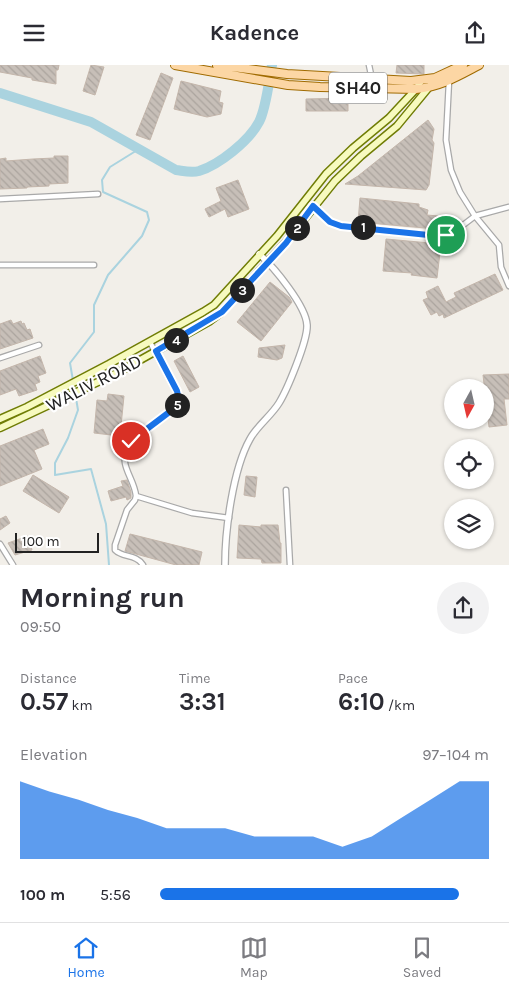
<!DOCTYPE html>
<meta charset="utf-8">
<style>
body{margin:0;font-family:Karla,sans-serif;background:#f2f2f3;color:#2b2b33;height:100vh;display:flex;flex-direction:column;font-size:19px;white-space:nowrap}
*{box-sizing:border-box;margin:0}
p{font-size:16px;color:#7c7c81}
.icon{flex:none;width:28px;height:28px;fill:none;stroke:currentColor;stroke-width:2;stroke-linecap:round;stroke-linejoin:round}
.map{position:relative;height:500px;overflow:hidden}
.details{display:flex;flex-direction:column;background:#fff;flex:1}
.details>*{flex:none}
.needle{width:32px;rotate:188deg}
.fabs{position:absolute;left:444px;top:314px;display:grid;gap:10px}
.fabs a{display:grid;place-items:center;width:50px;height:50px;border-radius:50%;background:#fff;box-shadow:0 1px 4px #0004;font-size:25px}
.scale{position:absolute;left:15px;bottom:12px;width:84px;box-sizing:border-box;padding-left:5px;border:2px solid #222;border-top:0;font-size:14px;line-height:18px;white-space:nowrap;color:#222;-webkit-text-stroke:4px #fff;paint-order:stroke}
.pin{position:absolute;display:grid;place-items:center;width:42px;height:42px;color:#fff;margin:-21px;border:2px solid #fff;border-radius:50%;box-shadow:0 1px 5px #0007}
.km{position:absolute;width:25px;height:25px;margin:-12px;border-radius:50%;background:#222;color:#fff;font-size:14px;line-height:25px;text-align:center}
.round{display:grid;place-items:center;flex:none;width:52px;height:52px;border-radius:26px;background:#f2f2f3}
.head{display:flex;align-items:center;justify-content:space-between;height:85px;padding:0 20px}
h1{font-size:28px;font-weight:700;line-height:38px}
.figures{display:grid;grid-template-columns:repeat(3,1fr);gap:8px;height:85px;padding:5px 20px}
.figures div{display:grid;align-content:center}
.figures b{font-size:25px;font-weight:700}
.figures small{font-size:14px;font-weight:400}
.figures p{font-size:14px}
.chart{height:140px;padding:10px 20px}
.chart p{display:flex;justify-content:space-between}
.chart svg{width:100%;height:90px;margin-top:5px;fill:#1a73e8;opacity:.7}
ul{padding:0 20px;list-style:none;font-size:16px}
li{display:grid;grid-template-columns:80px 60px 1fr;align-items:center;height:38px}
li i{height:12px;border-radius:6px;background:#1a73e8}
header{display:flex;justify-content:space-between;align-items:center;height:65px;padding:0 20px;background:#fff;font-size:22px;font-weight:700}
.tab-bar{display:flex;justify-content:space-around;align-items:center;height:70px;border-top:1px solid #e1e1e2;background:#fff;font-size:14px;color:#7c7c81}
.tab-bar a{display:grid;justify-items:center;gap:2px}
.tab-bar .selected{color:#1a73e8}
.map>svg:first-child{display:block}
.lines{fill:none;stroke-linecap:round;stroke-linejoin:round}
.stream{stroke:#aad3df;stroke-width:2}
.river{stroke:#aad3df;stroke-width:10}
.building{fill:url(#building-back-hatch);stroke:#c4b6ab}
.minor-casing{stroke:#a9a9a9;stroke-width:7}
.tertiary-casing{stroke:#a9a9a9;stroke-width:8}
.secondary-casing{stroke:#707d05;stroke-width:9}
.primary-casing{stroke:#a06b00;stroke-width:10}
.minor{stroke:#fff;stroke-width:4.5}
.tertiary{stroke:#fff;stroke-width:5.5}
.secondary{stroke:#f7fabf;stroke-width:6}
.primary{stroke:#fcd6a4;stroke-width:8}
.route-casing{stroke:#fff;stroke-width:10}
.route{stroke:#1a73e8;stroke-width:6}
.labels{text-anchor:middle;dominant-baseline:central;stroke-width:4.5;stroke-linejoin:round;paint-order:stroke}
.shield{fill:#fff;stroke:#646464;stroke-width:1}
.shield-label{font-size:18px;font-weight:bold;fill:#222}
.street-label{font-size:19px;fill:#222;stroke:#fff}
</style>
<header><svg class="icon" aria-label="menu" viewBox="0 0 24 24"><path d="M4 6h16M4 12h16M4 18h16"/></svg>Kadence<svg class="icon" aria-label="share" viewBox="0 0 24 24"><path d="M12 15V3M7 8l5-5 5 5M5 13v7h14v-7"/></svg></header>
<div class="map">
<svg width="509" height="500" viewBox="0 0 509 500">
<defs>
<pattern id="building-back-hatch" width="6" height="6" patternUnits="userSpaceOnUse" patternTransform="scale(1.25)"><rect width="6" height="6" fill="#c7bfb8"/><path d="M-1 5l2 2M0 0l6 6M5-1l2 2" fill="none" stroke="#aba49e"/></pattern>
</defs>
<rect width="100%" height="100%" fill="#f2efe9"/>
<g class="lines">
<path class="stream" d="M109 500 106 459 91 404 55 410V398L68 373 78 345 70 298 94 267V240L108 210 142 171 149 155 147 147 103 127 102 115 110 102 139 84"/>
<path class="river" d="M0 28 91 57 176 105C184 106 191 108 199 106 219 100 249 76 259 57 266 44 269 16 272 0"/>
</g>
<path class="building" d="M0 0H59L58 5H56V19L32 15V13L0 7Z
M91 0 104 2 95 30 83 26Z
M397 0H424V9L396 8Z
M161 8 173 13 150 75 136 70Z
M181 16 221 26 219 37 223 38 221 49 207 52 174 44Z
M348 33V46H306V34Z
M428 55 434 64 432 75 434 78 429 120 426 125 345 119 358 111Z
M54 91H68V118L49 119V121L27 122V123L0 124V94L6 93V96L33 94 54 93Z
M238 115 249 144 228 152 225 144 209 152 205 144 221 136 216 123Z
M360 133 419 139V142L428 145 427 150 438 151 436 164 358 157Z
M386 174 441 179 437 213 411 210 412 208 383 206Z
M495 209 503 225 444 253 443 249 439 251 437 247 431 250 423 235 428 233 426 227 438 221 446 237 456 232 454 228Z
M270 217 289 232 292 237 261 276 237 257Z
M11 255 13 259 21 256 22 259 24 258 27 265 30 264 33 273 0 284V259Z
M285 280 282 293 277 295 258 292 259 283Z
M40 291 46 308 38 311 40 317 35 319 37 325 19 331 16 324 0 330V306Z
M183 291 199 322 190 327 174 296Z
M509 309V334H504L507 360 489 362 483 310Z
M108 329 124 331 120 371 94 368 97 335 107 336Z
M43 364 49 379 34 385 42 404 0 421V381Z
M33 410 69 432 59 448 23 426Z
M246 411 257 412 255 432 244 430Z
M127 415 131 427V433L127 435 126 432 111 436 108 426 123 421 121 416Z
M6 451 10 458 0 465V454Z
M239 460 261 462V460H278L280 478H281V498H262L261 494 237 493Z
M130 469 202 487 199 500H176L125 486Z
M28 471 32 485 15 490 8 478Z"/>
<g class="lines">
<g class="minor-casing">
<path id="minor" d="M369 0 374 24
M449 16 446 75 451 105 460 127 475 151 499 180 501 202 509 221
M0 134 98 129
M313 141 330 157 341 161 438 171 446 170 454 167 475 151 509 142
M0 200H94
M0 293 39 280
M286 425 290 500
M136 431 192 448 229 453
M0 479 13 500
M143 500C136 489 123 493 115 485V480L127 445 135 435 136 431C135 419 127 409 125 398 120 363 173 361 179 332L150 277"/>
</g>
<g class="tertiary-casing">
<path id="tertiary" d="M225 500C225 465 233 404 250 374 257 361 271 351 279 338 287 325 308 275 307 260 306 241 274 202 259 189"/>
</g>
<g class="secondary-casing">
<path id="secondary" d="M0 354 27 342 109 299 203 247 214 240 277 171 326 109 353 83 389 53 416 24 421 16
M0 363 115 309 210 256 222 247 286 177 335 116 361 91 397 61 430 21"/>
</g>
<g class="primary-casing">
<path id="primary" d="M175 0 288 20 320 22 416 24C440 22 458 11 479 0
M217 0 287 9 411 16 435 13 463 0"/>
</g>
<use href="#minor" class="minor"/>
<use href="#tertiary" class="tertiary"/>
<use href="#secondary" class="secondary"/>
<use href="#primary" class="primary"/>
</g>
<g class="lines">
<g class="route-casing">
<path id="route" d="M131 376 176 342C179 336 179 333 177 326L156 286 222 247 286 178 313 141 330 157 341 161 438 171 446 170"/>
</g>
<use href="#route" class="route"/>
</g>
<g class="labels">
<rect class="shield" x="329" y="7.5" width="58" height="31" rx="4"/>
<g class="shield-label">
<text x="358" y="23">SH40</text>
</g>
<g class="street-label">
<text transform="translate(94 318) rotate(-27)">WALIV ROAD</text>
</g>
</g>
</svg>
<div class="fabs">
<a><svg class="needle" viewBox="-14 -14 28 28"><path d="M0-13l5 13h-10z" fill="#e53935"/><path d="M0 13l5-13h-10z" fill="#7c7c81"/></svg></a>
<a><svg class="icon" aria-label="locate" viewBox="0 0 24 24"><circle cx="12" cy="12" r="6"/><path d="M12 2v4M12 18v4M2 12h4M18 12h4"/></svg></a>
<a><svg class="icon" aria-label="layers" viewBox="0 0 24 24"><path d="M12 4l9 5-9 5-9-5zM3 14l9 5 9-5"/></svg></a>
</div>
<div class="scale">100 m</div>
<div class="pin" style="left:446px;top:170px;background:#1e9e55"><svg class="icon" aria-label="arrive" viewBox="0 0 24 24"><path d="M6 21V4h12l-3 4 3 4H6"/></svg></div>
<div class="pin" style="left:131px;top:376px;background:#d93025"><svg class="icon" aria-label="check" viewBox="0 0 24 24"><path d="M5 12l5 5 9-10"/></svg></div>
<b class="km" style="left:363px;top:162px">1</b>
<b class="km" style="left:297px;top:163px">2</b>
<b class="km" style="left:242px;top:225px">3</b>
<b class="km" style="left:176px;top:275px">4</b>
<b class="km" style="left:177px;top:340px">5</b>
</div>
<section class="details">
<div class="head"><div><h1>Morning run</h1><p>09:50</p></div><a class="round"><svg class="icon" aria-label="share" viewBox="0 0 24 24"><path d="M12 15V3M7 8l5-5 5 5M5 13v7h14v-7"/></svg></a></div>
<div class="figures">
<div><p>Distance</p><b>0.57<small> km</small></b></div>
<div><p>Time</p><b>3:31</b></div>
<div><p>Pace</p><b>6:10<small> /km</small></b></div>
</div>
<div class="chart"><p><span>Elevation</span>97–104 m</p>
<svg viewBox="0 0 160 44" preserveAspectRatio="none"><path d="M0 44V6L10 11L20 15L30 20L40 24L50 29L60 29L70 29L80 33L90 33L100 33L110 38L120 33L130 24L140 15L150 6L160 6V44z"/></svg>
</div>
<ul>
<li><b>100 m</b>5:56<i style="width:91%"></i></li>
</ul>
</section>
<nav class="tab-bar">
<a class="selected"><svg class="icon" aria-label="home" viewBox="0 0 24 24"><path d="M3 11l9-7 9 7M6 9v11h12V9"/></svg>Home</a>
<a><svg class="icon" aria-label="map" viewBox="0 0 24 24"><path d="M3 6l6-2 6 2 6-2v14l-6 2-6-2-6 2zM9 4v14M15 6v14"/></svg>Map</a>
<a><svg class="icon" aria-label="saved" viewBox="0 0 24 24"><path d="M7 4h10v16l-5-4-5 4z"/></svg>Saved</a>
</nav>
